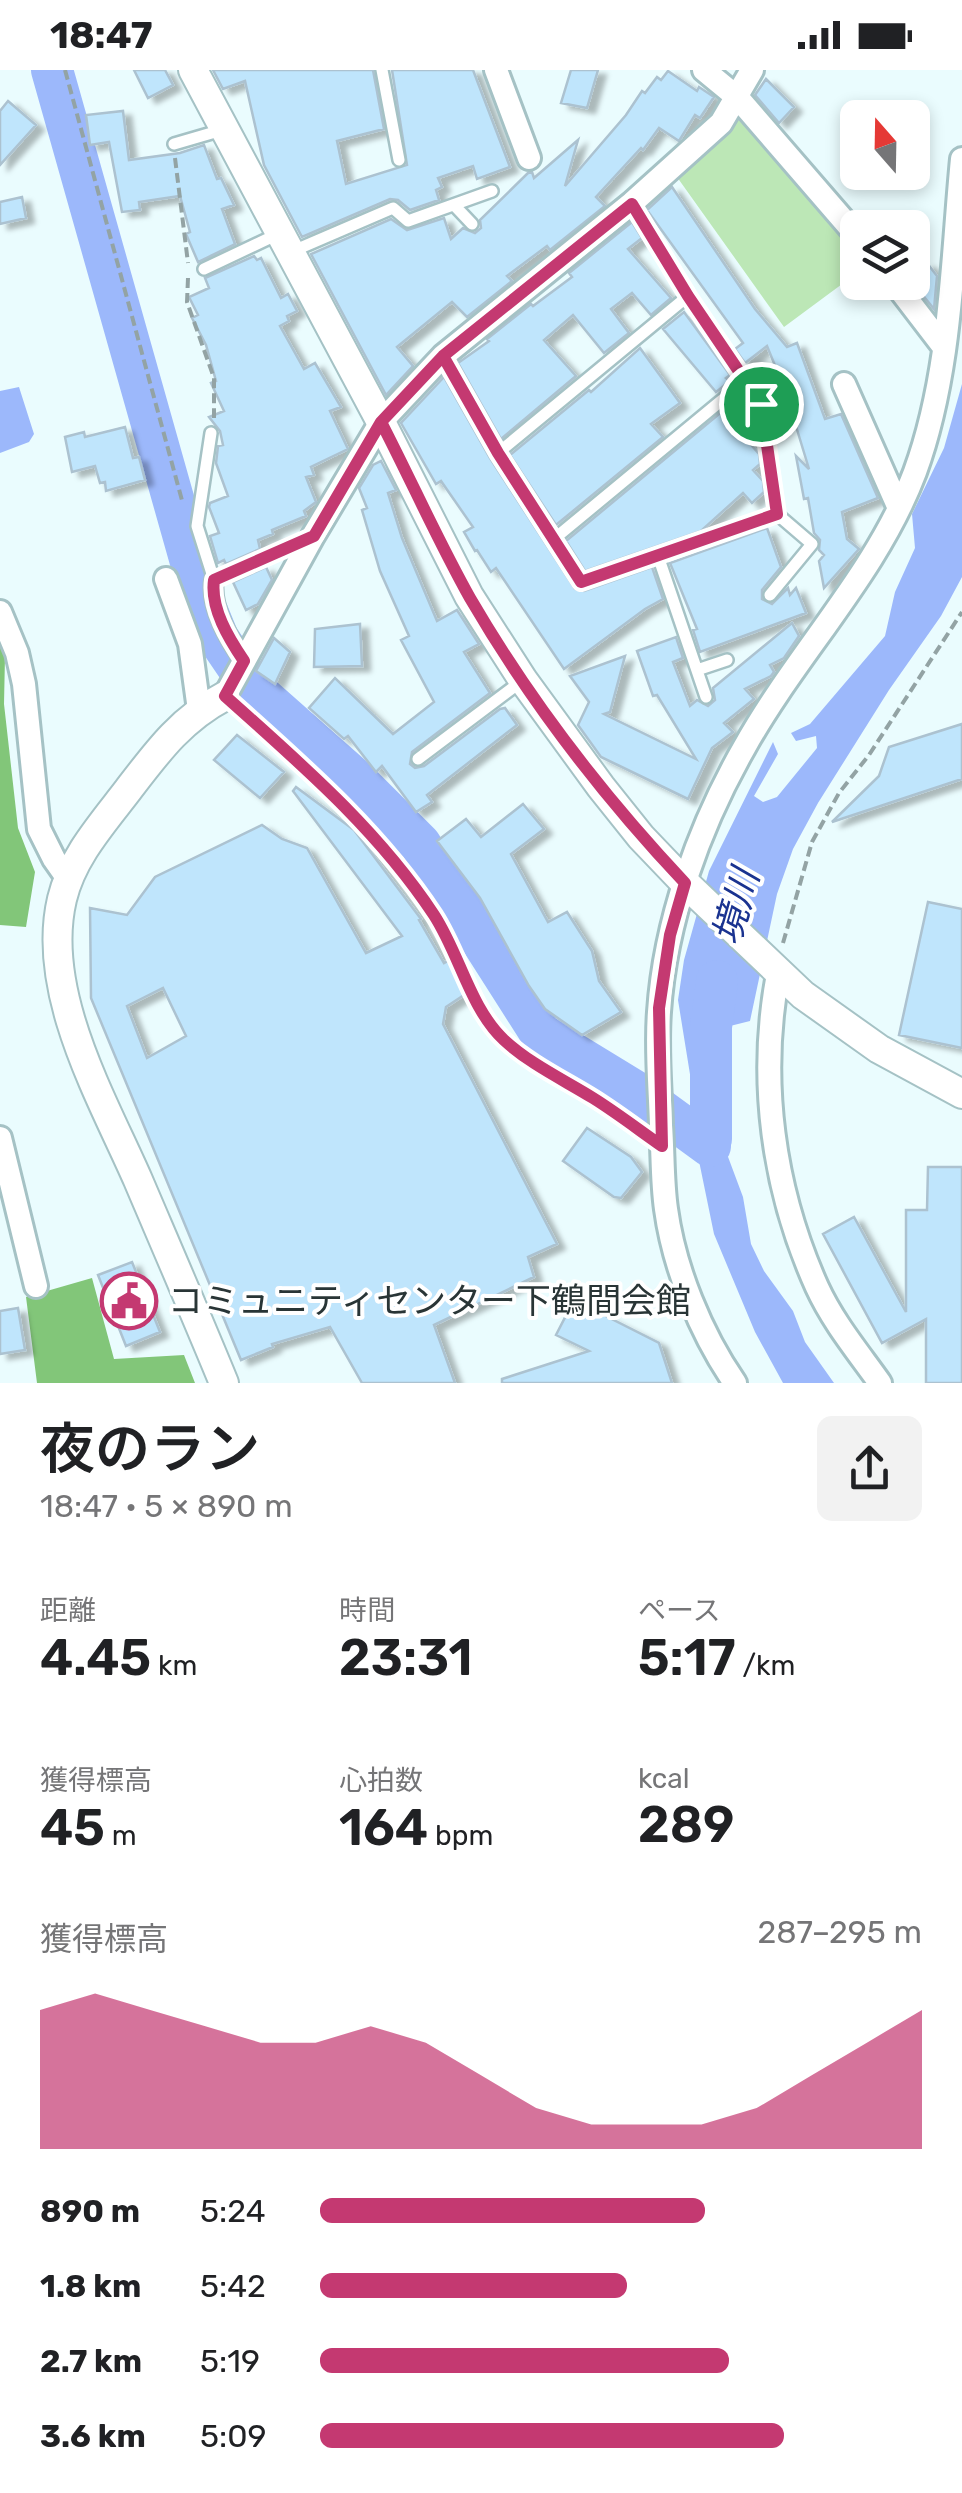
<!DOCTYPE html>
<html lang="ja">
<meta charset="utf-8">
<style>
body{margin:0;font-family:Rubik,"Noto Sans JP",sans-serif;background:#f2f2f2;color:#202124;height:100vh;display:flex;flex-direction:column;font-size:38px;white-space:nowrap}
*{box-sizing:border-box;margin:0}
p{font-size:32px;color:#757577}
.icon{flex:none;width:55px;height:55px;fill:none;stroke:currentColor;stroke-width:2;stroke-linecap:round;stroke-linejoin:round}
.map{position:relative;height:1313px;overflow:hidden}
.drawer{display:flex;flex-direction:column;background:#fff;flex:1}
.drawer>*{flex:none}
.needle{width:65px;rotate:340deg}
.buttons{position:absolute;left:840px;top:30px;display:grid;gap:20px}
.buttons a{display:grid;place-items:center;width:90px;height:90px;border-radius:15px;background:#fff;box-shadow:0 5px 15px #0003;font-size:50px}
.pin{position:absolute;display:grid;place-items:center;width:85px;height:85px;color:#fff;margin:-42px;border:5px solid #fff;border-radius:50%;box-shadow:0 2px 10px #0007}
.round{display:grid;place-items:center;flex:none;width:105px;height:105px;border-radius:15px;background:#f2f2f2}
.overview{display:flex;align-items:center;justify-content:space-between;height:170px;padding:0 40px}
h1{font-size:55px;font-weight:600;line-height:75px}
.metrics{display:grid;grid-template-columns:repeat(3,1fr);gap:15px;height:170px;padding:10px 40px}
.metrics div{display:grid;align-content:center}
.metrics b{font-size:50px;font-weight:600}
.metrics small{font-size:28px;font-weight:400}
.metrics p{font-size:28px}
.chart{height:280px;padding:20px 40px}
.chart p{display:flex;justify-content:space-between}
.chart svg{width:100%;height:180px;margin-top:10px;fill:#c43971;opacity:.7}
ul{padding:0 40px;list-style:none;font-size:32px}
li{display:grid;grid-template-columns:160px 120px 1fr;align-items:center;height:75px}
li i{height:25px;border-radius:12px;background:#c43971}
.status{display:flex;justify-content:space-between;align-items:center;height:70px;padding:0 50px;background:#fff;direction:ltr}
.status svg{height:28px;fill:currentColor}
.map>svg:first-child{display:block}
.green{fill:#bce7b6}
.forest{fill:#82c679}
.water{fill:#9cb8fb}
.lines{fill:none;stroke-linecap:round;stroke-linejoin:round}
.river{stroke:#9cb8fb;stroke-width:42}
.building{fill:#bfe5fc;stroke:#acc2d0;stroke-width:2.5;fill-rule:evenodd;filter:url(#shadow)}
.service-casing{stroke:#a5c2c5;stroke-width:16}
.pedestrian-casing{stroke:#a5c2c5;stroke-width:22}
.minor-casing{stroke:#a5c2c5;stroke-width:28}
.tertiary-casing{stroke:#a5c2c5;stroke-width:32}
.path{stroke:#93a3a4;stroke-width:4;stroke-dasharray:10 5;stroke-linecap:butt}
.service{stroke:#fff;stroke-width:11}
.pedestrian{stroke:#fff;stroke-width:18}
.minor{stroke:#fff;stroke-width:22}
.tertiary{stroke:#fff;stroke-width:28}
.route-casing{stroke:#fff;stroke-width:20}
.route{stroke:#c43971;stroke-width:12}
.labels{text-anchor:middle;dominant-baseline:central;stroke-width:8;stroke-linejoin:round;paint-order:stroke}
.poi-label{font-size:35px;fill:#293536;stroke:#fff;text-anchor:start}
.water-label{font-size:38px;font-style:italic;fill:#1a3390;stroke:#fff}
</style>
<div class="status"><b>18:47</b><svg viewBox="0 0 49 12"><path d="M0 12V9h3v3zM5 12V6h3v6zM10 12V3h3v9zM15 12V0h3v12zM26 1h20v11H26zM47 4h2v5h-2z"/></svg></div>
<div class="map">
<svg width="962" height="1313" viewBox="0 0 962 1313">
<defs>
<filter id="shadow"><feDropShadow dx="8" dy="5" stdDeviation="2.5" flood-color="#0004"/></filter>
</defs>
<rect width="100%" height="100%" fill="#eafcfe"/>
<path class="green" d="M743 49 857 182V203L784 257 677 107 720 72 735 51Z"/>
<path class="forest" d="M0 575 5 586 4 634 18 758 35 802 26 857 0 855Z
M92 1208 114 1289 184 1285 195 1313H37L26 1227Z"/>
<path class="water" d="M962 314V507L941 546 889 620 818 733 793 779 777 824 750 951 730 956 704 972 718 1060 743 1127 751 1174 764 1201 793 1241 805 1272 834 1313H783L755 1262 714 1164 699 1091 694 1029 678 930 684 890 709 801 773 672 778 684 754 726 763 732 777 727 817 678 816 666 796 671 791 663 810 654 885 566 895 522 915 478 912 444 944 378Z
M19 317 34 364 29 372 0 383V321Z"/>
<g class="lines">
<path class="river" d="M52 0 200 524 218 568 252 618 356 710 420 774 541 964 636 1022 710 1076
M711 1069V957L717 911"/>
</g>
<path class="building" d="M134 0H165L173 15 148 28Z
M213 0H373L384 59 337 71 346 114 407 95 392 0H473L510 97 477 109 473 96 438 108 442 117 436 120 439 130 410 140 398 130 390 129 302 167 264 95 245 11 223 19Z
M571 0H598L587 38 561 33Z
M668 1 697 21 699 17 714 27 700 48 695 45 679 71 659 58 643 80 641 78 596 127 605 136 550 180 547 176 507 206 512 211 467 247 452 232 397 277 413 296 386 325 311 184 391 149 407 160 444 148 451 169 463 158 475 163 481 158 480 150 528 103 532 102 534 108 578 70 565 116 626 45 642 21 645 23 657 7 661 10Z
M766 9 794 37 779 53 755 25Z
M8 31 36 55 0 95V41Z
M123 41 129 90 180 83 204 75 217 109 221 108 234 135 222 139 235 174 198 192 186 164 190 162 180 126 139 132 140 140 122 142 109 72 90 75 86 45Z
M672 117 755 239 787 277 797 273 825 349 841 344 878 428 842 442 847 469 859 479 824 518 819 491 824 485 819 480 820 470 814 463 808 428 804 429 796 386 809 399 785 320 767 276 745 293 735 279 743 273 647 140Z
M22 127 26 148 0 154V132Z
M632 152 642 168 628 179 671 228 651 245 632 223 611 239 629 263 604 283 573 245 544 270 576 306 501 369 458 293 489 271 487 269 531 234 533 236 572 207 569 203Z
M254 186 257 190 261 188 281 228 288 224 297 241 287 246 289 251 280 256 304 299 315 293 341 337 330 341 348 379 311 397 314 405 306 407 316 432 304 441 306 446 272 460 273 464 258 470 260 479 226 494 224 490 218 493 210 466 219 463 209 437 210 433 228 426 216 393 218 376 223 375 220 361 209 347 224 341 211 313 216 311 206 275 192 248 198 245 189 227 209 218 205 208Z
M927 193 937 206 934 239 912 212V204Z
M684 242 730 305 726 308 730 311 716 322 663 259Z
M640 278 680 333 651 354 663 367 556 455 510 385 589 320 591 322Z
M444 307 490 388 575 519 584 521 652 497 663 529 645 539 564 599 496 498 491 502 477 480 475 481 464 462 473 457 441 411 436 414 401 353Z
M742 325 752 337 754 350 739 361 759 384 760 394 753 400 763 411 764 422 752 433 743 423 701 461 585 501 566 471Z
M125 357 133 388 139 387 145 410 106 421 105 412 100 413 95 396 72 402 65 367 84 362 85 367Z
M381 391 396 420 388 423 402 468 437 551 457 540 479 574 464 582 490 623 412 682 410 694 415 698 424 696 500 639 505 638 517 655 427 725 432 732 416 742 382 696 376 702 348 666 344 669 309 638 335 608 393 664 434 632 401 570 409 566 380 501 362 440 367 438 359 418 373 395Z
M767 458 781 497 762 520V529L772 534 788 518 790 525 796 518 806 543 700 582 693 560 697 559 670 493Z
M266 497 272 510 258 534 246 540 233 512Z
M792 553 799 566 784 588 770 595 774 602 771 606 745 619 754 629 724 653 733 662 712 678 688 729 601 687 578 655 589 632 570 606 625 586 610 642 604 644 696 689 657 625 653 626 637 581 676 567 683 588 673 592 690 636 697 630 708 636 715 630 713 618Z
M360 554 362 596 314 597 315 559Z
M274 568 290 582 275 614 256 601Z
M962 654V709L832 752 879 706 889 677Z
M237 665 284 702 260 728 214 690Z
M296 717 354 760 421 849 419 850 444 893 450 890 464 925 446 937 443 954 557 1174 528 1187 534 1207 434 1255 455 1313H362L330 1257 272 1274 273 1277 241 1290 91 928 90 838 127 845 155 807 262 755 282 769 307 778 366 883 402 866 293 721ZM163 918 186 966 147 988 127 936Z
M523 734 544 759 511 784 548 852 567 842 592 881 599 911 621 942 582 965 545 939 529 916 480 828 437 771 466 749 481 767Z
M928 832 962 839V978L899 965Z
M587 1058 631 1087 642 1102 621 1128 614 1127 563 1091Z
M928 1097H962V1313H926V1249L882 1273 823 1164 854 1147 906 1242V1140H927Z
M132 1192 160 1262 126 1276 98 1205Z
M574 1230 659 1273 672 1313H502V1309L589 1281 556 1265Z
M18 1238 25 1280 0 1284V1241Z"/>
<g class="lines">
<g class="service-casing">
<path id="service" d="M382 0 399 90
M174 74 222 60
M632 133 688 226 761 334 777 444 812 474 770 525
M454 135 472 154
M293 181 393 138 408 151 492 121
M204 199 278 164
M443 286 498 383 581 512 777 444
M211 363 197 456 214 510 310 467
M498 383 688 226
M554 469 745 311
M658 486 706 627
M697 600 727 590
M418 689 523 610"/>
</g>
<g class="pedestrian-casing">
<path id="pedestrian" d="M214 510C210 538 229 569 244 591"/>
</g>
<g class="minor-casing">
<path id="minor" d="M496 0 529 88
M704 0 738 28 858 167
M894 212 943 276
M844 314 898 436
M166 509 190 574 199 640
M0 542 17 583 24 614 39 759 54 789 68 809
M225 626 313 466 381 352 443 286 632 133 721 53 752 0
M778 904C758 1010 773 1119 817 1217 833 1252 858 1282 880 1313
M0 1068 36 1216
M735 1313C701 1264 674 1198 666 1139 662 1111 663 1083 661 1055 660 1018 656 980 659 942 665 851 699 757 744 678 796 584 877 503 915 402 951 304 952 192 962 89"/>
</g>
<g class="tertiary-casing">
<path id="tertiary" d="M193 0 381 352 469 526 523 610 601 717 641 767 685 813 803 925 879 979 962 1024
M224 1313C196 1245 167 1178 138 1110 102 1028 40 922 62 829 72 787 102 754 128 720 157 682 181 649 225 626"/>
</g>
<path class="path" d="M65 0 183 434
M175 88 188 193
M188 208 187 232 214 308V348
M244 643C314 704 385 768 435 847 460 887 471 941 506 972 545 1007 597 1030 639 1060
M783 873 812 772 839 723 869 685 962 542"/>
<use href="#service" class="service"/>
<use href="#pedestrian" class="pedestrian"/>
<use href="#minor" class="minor"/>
<use href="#tertiary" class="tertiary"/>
</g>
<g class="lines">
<g class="route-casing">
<path id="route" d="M761 334 688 226 632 134 443 286 381 352 314 466 214 510C210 538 229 569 244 591L225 626C301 694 378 760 434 845 460 885 470 938 504 970 530 994 564 1010 593 1028 617 1043 639 1060 662 1076L659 938 670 865 685 813C604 727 530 631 470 528 438 471 411 410 381 352L443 286 498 383 581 512 777 444 761 334"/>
</g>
<use href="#route" class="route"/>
</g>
<defs>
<g id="civic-ring" transform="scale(2.875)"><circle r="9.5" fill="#fff" stroke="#c43971" stroke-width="1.5"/><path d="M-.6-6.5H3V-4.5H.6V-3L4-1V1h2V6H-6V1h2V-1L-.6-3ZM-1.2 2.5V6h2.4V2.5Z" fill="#c43971"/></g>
</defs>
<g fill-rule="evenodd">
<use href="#civic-ring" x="129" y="1231"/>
</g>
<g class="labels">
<g class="poi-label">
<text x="168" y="1231">コミュニティセンター下鶴間会館</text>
</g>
<g class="water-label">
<text transform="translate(736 837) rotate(-74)">境川</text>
</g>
</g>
</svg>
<div class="buttons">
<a><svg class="needle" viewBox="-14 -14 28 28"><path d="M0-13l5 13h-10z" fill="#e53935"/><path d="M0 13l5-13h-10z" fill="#757577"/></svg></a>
<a><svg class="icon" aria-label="layers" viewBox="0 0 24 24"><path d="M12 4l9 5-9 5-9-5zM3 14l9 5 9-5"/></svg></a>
</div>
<div class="pin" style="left:761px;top:334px;background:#1e9e55"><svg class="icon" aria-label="arrive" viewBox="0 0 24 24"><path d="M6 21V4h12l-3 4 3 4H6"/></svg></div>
</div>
<section class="drawer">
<div class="overview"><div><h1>夜のラン</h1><p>18:47 · 5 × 890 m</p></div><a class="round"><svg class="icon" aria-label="share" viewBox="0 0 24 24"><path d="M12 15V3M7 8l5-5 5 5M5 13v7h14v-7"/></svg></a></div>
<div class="metrics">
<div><p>距離</p><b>4.45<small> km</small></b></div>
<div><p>時間</p><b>23:31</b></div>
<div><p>ペース</p><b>5:17<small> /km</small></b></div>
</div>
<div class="metrics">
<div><p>獲得標高</p><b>45<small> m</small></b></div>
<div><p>心拍数</p><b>164<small> bpm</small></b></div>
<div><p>kcal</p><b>289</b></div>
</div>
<div class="chart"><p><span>獲得標高</span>287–295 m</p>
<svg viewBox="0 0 160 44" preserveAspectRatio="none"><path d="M0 44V10L10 6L20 10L30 14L40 18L50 18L60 14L70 18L80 26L90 34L100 38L110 38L120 38L130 34L140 26L150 18L160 10V44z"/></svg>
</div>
<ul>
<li><b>890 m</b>5:24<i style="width:64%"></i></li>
<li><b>1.8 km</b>5:42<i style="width:51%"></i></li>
<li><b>2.7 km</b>5:19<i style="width:68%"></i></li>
<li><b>3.6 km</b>5:09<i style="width:77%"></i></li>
</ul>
</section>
